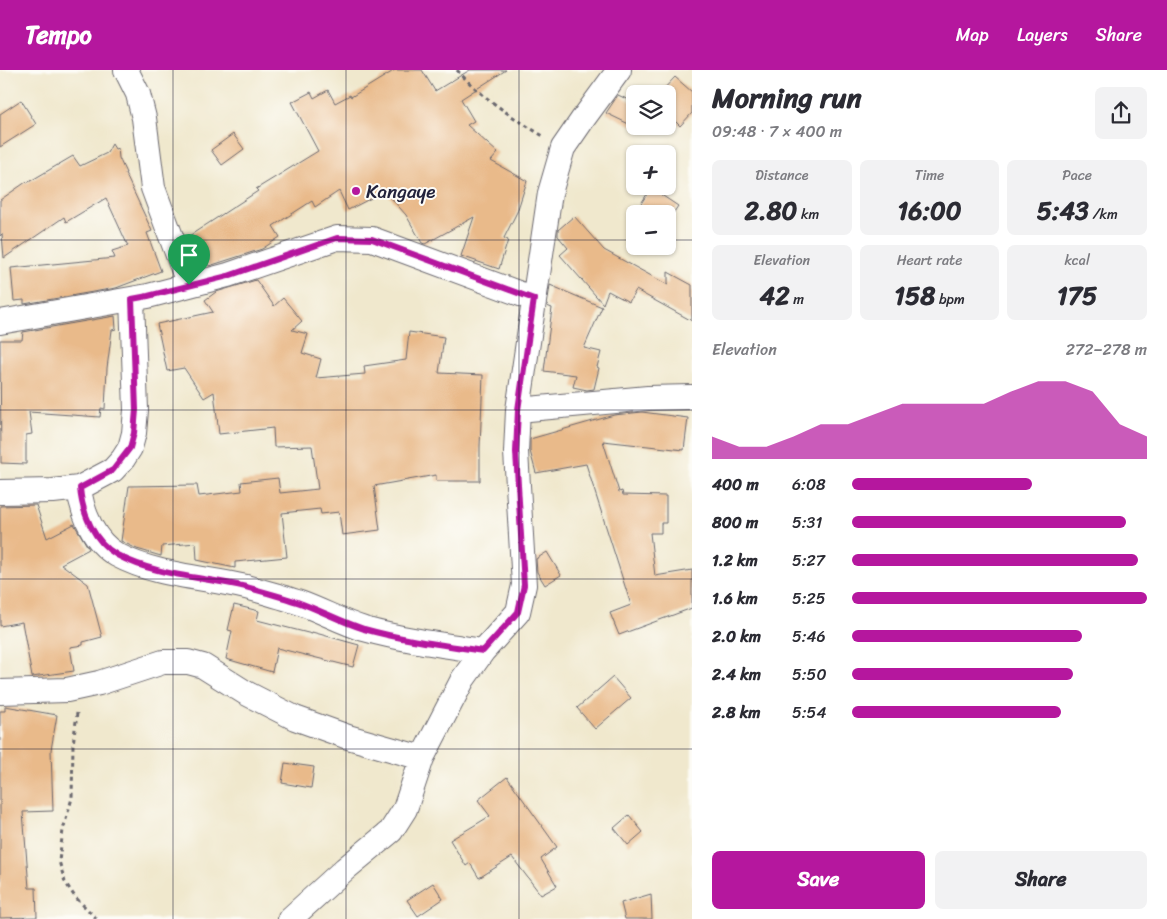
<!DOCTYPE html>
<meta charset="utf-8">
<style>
body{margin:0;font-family:Sriracha,sans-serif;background:#f2f2f3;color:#2b2b33;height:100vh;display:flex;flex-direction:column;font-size:19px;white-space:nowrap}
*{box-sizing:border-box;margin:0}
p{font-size:16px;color:#7c7c81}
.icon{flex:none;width:28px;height:28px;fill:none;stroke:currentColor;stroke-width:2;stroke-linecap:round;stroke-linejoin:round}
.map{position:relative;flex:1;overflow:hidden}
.details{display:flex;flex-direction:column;background:#fff;width:475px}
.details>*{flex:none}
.controls{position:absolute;left:626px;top:15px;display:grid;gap:10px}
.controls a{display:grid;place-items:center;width:50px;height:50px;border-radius:8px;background:#fff;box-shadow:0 1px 4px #0004;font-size:25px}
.pin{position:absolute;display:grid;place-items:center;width:42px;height:42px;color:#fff;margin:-51px -21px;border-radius:50% 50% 50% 0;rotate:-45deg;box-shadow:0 0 5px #0007}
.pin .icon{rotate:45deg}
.round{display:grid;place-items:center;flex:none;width:52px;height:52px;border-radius:8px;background:#f2f2f3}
.headline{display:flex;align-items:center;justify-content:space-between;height:85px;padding:0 20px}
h1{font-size:28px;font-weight:700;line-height:38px}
.stats{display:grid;grid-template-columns:repeat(3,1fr);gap:8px;height:85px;padding:5px 20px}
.stats div{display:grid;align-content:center;border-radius:8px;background:#f2f2f3;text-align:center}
.stats b{font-size:25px;font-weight:700}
.stats small{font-size:14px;font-weight:400}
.stats p{font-size:14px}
.chart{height:140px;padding:10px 20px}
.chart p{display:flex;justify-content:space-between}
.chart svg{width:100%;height:90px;margin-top:5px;fill:#b5179e;opacity:.7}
.button{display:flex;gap:10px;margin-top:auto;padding:10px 20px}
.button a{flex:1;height:58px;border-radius:8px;background:#b5179e;color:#fff;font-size:20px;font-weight:700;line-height:58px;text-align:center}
.button a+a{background:#f2f2f3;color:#2b2b33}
ul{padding:0 20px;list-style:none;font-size:16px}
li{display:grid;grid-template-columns:80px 60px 1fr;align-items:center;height:38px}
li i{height:12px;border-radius:6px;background:#b5179e}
header{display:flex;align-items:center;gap:30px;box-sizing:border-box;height:70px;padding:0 25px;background:#b5179e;color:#fff}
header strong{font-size:24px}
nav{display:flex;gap:28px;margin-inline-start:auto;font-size:18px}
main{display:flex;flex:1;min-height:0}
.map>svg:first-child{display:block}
.building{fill:#e9ba8a}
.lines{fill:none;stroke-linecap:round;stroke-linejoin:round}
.minor-casing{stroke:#6a676e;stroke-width:26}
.path{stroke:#6a676e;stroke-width:3;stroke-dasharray:4 4;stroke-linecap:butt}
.minor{stroke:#fff;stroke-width:24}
.route-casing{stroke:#fff;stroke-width:10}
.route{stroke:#b5179e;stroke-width:6}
.grid{fill:none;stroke:#22223b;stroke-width:1;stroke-opacity:0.55}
.poi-dot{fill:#b5179e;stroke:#fdfcf7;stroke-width:2}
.labels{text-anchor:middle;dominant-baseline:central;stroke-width:4;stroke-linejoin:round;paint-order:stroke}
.poi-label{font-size:19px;fill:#22223b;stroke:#fdfcf7;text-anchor:start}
</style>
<header>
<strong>Tempo</strong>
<nav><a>Map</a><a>Layers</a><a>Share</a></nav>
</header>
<main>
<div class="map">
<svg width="692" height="849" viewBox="0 0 692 849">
<rect width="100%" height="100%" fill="#fdfcf7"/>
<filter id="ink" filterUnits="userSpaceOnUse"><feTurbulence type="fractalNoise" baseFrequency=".02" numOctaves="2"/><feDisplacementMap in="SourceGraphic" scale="10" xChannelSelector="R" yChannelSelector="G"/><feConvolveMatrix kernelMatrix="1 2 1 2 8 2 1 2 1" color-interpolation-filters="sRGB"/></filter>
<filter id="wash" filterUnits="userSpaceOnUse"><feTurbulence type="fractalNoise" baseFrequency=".0096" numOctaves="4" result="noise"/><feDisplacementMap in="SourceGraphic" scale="20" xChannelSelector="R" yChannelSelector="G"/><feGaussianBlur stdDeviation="1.12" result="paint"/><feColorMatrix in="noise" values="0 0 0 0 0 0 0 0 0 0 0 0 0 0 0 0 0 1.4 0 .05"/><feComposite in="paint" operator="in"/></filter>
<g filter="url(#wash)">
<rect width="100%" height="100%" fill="#f0e8cd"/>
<g id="blocks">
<path class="building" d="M395 0H422L435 21 470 0H506L461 29 474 51 467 55 498 83 491 91 527 111 517 142 504 168 508 170 499 199 461 186 474 147 425 174 422 173 406 145 385 121 348 140 339 121 315 137 312 131 273 156 280 167 262 179 209 196 189 166 258 121 256 119 318 81 292 32 311 22 314 28 328 20 335 33 350 25 351 27Z
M675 7 692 22V43L680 56 668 44V24H659Z
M618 25 635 33V57L606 43Z
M21 30 36 54 0 77V44Z
M233 64 244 79 222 95 211 80Z
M112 74 115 79 118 78 119 88 126 103H125L152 161 147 163 161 201 116 218 24 234V230L14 231 11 198 115 188 112 181 128 176 106 128 66 152 64 147 4 188 2 164 0 166V130L26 112 27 113 73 86 80 96 107 83Z
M651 118 678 136 668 151V144H635V147L633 146Z
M574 146 604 180 668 215V202L692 215V251L636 220 629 232 608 221 603 234 560 185 568 178 558 166V160Z
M256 210 274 236 283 228 302 251 292 260 308 264 302 283 321 289 316 308 365 304 364 296 406 290 409 262 444 267 439 303 483 305 480 376V411H436V405L374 416 380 460 342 465 339 442 321 444 320 439 282 443 287 487 235 492V498L197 490 196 473 162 476 161 486 137 479 121 471 129 416 197 415 199 426 242 421 241 412 278 408 280 423 318 419 312 376 274 377 273 358 219 364 214 322 204 328 184 298 167 301 157 254 213 242 205 230 216 222Z
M550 215 602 237 584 278 601 282 597 297 599 298 594 319 587 320 573 317 576 305 544 301 552 238 547 236Z
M115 246 116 259 112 260 107 298 105 339 101 338 100 347 29 342 32 364 26 365V394L1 393 0 270H22L23 262Z
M642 342 688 348 684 380 603 371 619 422 622 421 623 425 666 426V453H661V463H650L655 506 692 500V538L619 565 610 543 631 535 586 394 536 403 530 381V369L614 345Z
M36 435 47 468 74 454 89 479 61 494 88 514 102 567 83 572V575L70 577 74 601 32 607 22 552 0 556V436Z
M547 482 561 505 545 515 537 502 536 489Z
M234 535 259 541 257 550 312 564V562L359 575 353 597 277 578 272 602 226 589 232 561 228 560Z
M613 607 631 628 595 659 577 638Z
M5 636 57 645 51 680 53 741 23 742 29 818H36L37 847 0 848V641H5Z
M285 693 314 697 311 718 282 713Z
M507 707 557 777 541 789 557 816 541 825 512 787 479 808 470 793 466 796 450 770 490 746 478 730Z
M629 745 643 762 628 775 614 758Z
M433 813 443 829 418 846 407 830Z
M651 824 652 849H625L621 833Z"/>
</g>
</g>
<g filter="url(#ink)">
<use href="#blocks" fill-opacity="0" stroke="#6a676e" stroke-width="1"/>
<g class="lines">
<g class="minor-casing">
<path id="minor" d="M126 0 138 24 144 48 153 118 189 215
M0 252 148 226 228 205 337 168 372 169 534 229
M518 340 648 328 692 327
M79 418C82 443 94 472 117 485 156 506 204 507 246 517 264 522 283 527 300 533 322 541 342 552 364 559 403 570 443 575 483 581
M0 422 53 421 79 418 113 400 123 389 130 378 134 363 136 340 132 229
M0 622 67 620 99 613 163 592H188L203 596 246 623 295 648 348 667 422 688
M290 849 345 799 391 761 405 739 422 688 463 609 483 581 518 542 524 515 516 382 518 340 550 123 563 78 583 49 619 0"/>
</g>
<path class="path" d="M457 0C481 27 512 47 543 66
M77 643 73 675 72 728 63 760 59 791 65 812 75 827 97 849"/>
<use href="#minor" class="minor"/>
</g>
</g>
<g class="lines" filter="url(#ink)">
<g class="route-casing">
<path id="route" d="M337 168 372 169 534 229 518 340 516 382 524 515 518 542 483 581C443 575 403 570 364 559 342 552 322 541 300 533 283 527 264 522 246 517 204 507 156 506 117 485 94 472 82 443 80 418L113 400 130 378 134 363 136 340 132 229 148 226 228 206Z"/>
</g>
<use href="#route" class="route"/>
</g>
<path class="grid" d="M173 0V849M346 0V849M519 0V849M0 170H635M668 170H692M0 340H692M0 509H692M0 679H692"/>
<circle class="poi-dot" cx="356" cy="121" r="5"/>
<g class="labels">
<g class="poi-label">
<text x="366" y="121">Kangaye</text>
</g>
</g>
</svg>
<div class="controls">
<a><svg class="icon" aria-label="layers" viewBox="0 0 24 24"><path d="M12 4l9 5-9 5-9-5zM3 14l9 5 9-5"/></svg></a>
<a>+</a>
<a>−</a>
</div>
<div class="pin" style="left:189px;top:215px;background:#1e9e55"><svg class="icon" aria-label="arrive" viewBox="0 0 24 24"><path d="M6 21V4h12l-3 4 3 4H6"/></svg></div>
</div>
<section class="details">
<div class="headline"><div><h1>Morning run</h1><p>09:48 · 7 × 400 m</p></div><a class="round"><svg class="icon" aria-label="share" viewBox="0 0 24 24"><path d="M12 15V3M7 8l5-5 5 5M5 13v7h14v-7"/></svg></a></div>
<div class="stats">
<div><p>Distance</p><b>2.80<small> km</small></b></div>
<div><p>Time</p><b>16:00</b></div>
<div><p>Pace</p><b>5:43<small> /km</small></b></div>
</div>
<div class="stats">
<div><p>Elevation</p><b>42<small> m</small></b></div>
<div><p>Heart rate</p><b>158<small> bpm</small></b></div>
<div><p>kcal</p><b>175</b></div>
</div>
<div class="chart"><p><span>Elevation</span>272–278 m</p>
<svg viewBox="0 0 160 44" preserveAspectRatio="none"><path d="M0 44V33L10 38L20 38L30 33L40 27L50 27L60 22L70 17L80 17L90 17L100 17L110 11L120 6L130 6L140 11L150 27L160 33V44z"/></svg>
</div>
<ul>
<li><b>400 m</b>6:08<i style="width:61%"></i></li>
<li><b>800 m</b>5:31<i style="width:93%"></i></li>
<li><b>1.2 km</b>5:27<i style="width:97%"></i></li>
<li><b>1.6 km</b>5:25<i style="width:100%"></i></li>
<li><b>2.0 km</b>5:46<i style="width:78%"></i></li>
<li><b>2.4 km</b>5:50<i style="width:75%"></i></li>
<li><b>2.8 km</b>5:54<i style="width:71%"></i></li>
</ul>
<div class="button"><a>Save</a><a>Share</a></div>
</section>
</main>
